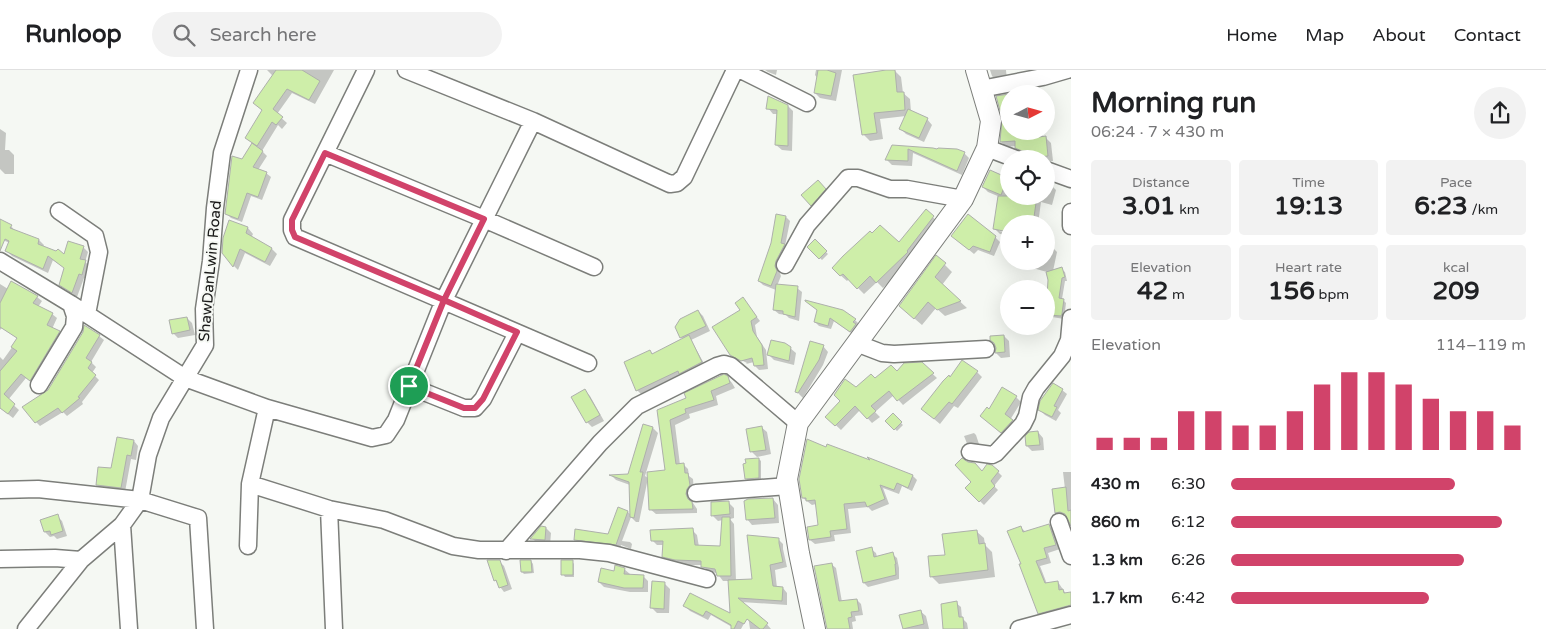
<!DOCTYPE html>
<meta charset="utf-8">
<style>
body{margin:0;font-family:"Varela Round",sans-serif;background:#f2f2f2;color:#202124;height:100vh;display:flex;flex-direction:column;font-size:19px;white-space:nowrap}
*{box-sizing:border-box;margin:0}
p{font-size:16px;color:#757577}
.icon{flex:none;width:28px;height:28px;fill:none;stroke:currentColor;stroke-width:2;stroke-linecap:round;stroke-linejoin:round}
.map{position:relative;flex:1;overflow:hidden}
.sheet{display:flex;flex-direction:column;background:#fff;width:475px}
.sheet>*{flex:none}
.needle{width:32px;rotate:84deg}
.buttons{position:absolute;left:1000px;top:15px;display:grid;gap:10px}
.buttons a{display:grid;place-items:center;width:55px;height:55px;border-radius:50%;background:#fff;box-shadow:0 5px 20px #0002;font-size:25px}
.pin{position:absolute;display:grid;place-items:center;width:42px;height:42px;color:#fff;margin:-21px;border:2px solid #fff;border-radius:50%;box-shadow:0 1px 5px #0007}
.round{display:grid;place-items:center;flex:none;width:52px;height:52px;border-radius:26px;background:#f2f2f2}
.head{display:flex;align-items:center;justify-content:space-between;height:85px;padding:0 20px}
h1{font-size:28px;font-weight:700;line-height:38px}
.metrics{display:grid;grid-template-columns:repeat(3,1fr);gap:8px;height:85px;padding:5px 20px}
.metrics div{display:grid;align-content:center;border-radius:5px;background:#f2f2f2;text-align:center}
.metrics b{font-size:25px;font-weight:700}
.metrics small{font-size:14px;font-weight:400}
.metrics p{font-size:14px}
.chart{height:140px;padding:10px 20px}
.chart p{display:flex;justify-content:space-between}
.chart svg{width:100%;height:90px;margin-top:5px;stroke:#d1436a;stroke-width:6}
ul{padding:0 20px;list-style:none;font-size:16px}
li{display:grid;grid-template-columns:80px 60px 1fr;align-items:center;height:38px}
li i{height:12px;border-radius:6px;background:#d1436a}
header{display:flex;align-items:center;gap:30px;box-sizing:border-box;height:70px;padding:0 25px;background:#fff;border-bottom:1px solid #e0e0e0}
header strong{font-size:24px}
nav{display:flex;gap:28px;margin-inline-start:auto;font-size:18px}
.search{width:350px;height:45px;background:#f2f2f2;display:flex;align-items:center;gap:12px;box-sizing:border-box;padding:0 18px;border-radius:28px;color:#757577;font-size:19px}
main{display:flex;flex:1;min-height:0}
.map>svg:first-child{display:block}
.shadow{fill:#0003}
.building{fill:#ceeea9;stroke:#aeb0ac}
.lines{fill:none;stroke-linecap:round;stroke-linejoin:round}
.minor-casing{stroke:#7c7e7a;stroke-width:19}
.tertiary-casing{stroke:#7c7e7a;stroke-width:22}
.minor{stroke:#fff;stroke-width:16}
.tertiary{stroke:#fff;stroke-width:20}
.route-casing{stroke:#fff;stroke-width:10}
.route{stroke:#d1436a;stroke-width:6}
.labels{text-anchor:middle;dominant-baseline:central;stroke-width:4;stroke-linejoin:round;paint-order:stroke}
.street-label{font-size:15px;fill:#1a1a19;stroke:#f5f8f3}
</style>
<header>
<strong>Runloop</strong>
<div class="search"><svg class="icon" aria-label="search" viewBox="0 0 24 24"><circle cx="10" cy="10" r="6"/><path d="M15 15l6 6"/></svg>Search here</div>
<nav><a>Home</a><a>Map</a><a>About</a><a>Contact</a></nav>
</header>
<main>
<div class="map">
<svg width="1071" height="559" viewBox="0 0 1071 559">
<rect width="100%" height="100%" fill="#f5f8f3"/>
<path class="shadow" d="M267 0H334L315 34 292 23 277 44 287 53 282 59 278 55 262 81 267 86 258 100 266 103 271 107 262 130 251 126 242 152 231 148 226 143 242 90 253 74 246 68 263 41 254 33 273 6Z
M765 0H777L776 5 768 2Z
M816 0H842L836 31 820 28 815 23 818 9 815 5Z
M990 0H1006L1007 11 998 13 992 6Z
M895 1 901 7 903 23 910 29 911 42 927 49 932 55 924 72 906 64 901 59 906 46 880 49 883 69 870 71 864 65 854 6Z
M788 36 793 41 792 81 782 80 776 75 778 44H773L768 38Z
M0 59 6 63 5 80H9L14 85V104H5L0 99Z
M1009 61H1042L1043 68H1046L1051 73 1053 91 1046 92V89H1029L1016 76 1006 77 1001 72Z
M893 77 964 83 969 88 962 105 913 83 912 96 892 95 887 90Z
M990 102 1009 109V126H1046V113L1051 115 1056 120 1052 135 1041 132 1038 154H1009L999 159V161L1009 163V165L1000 164 995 159 1000 127 988 122 983 117Z
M818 112 830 124 817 140 812 135Z
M926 141 939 153 913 189 883 218 877 212 864 224 849 209 847 211 839 204 872 165 899 174Z
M786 147 790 151 785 176 788 180 780 195 779 201 781 206 777 216 797 218 802 222 799 251 789 248 786 245 779 244 774 240 776 220 763 215 759 211Z
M0 151 11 156 15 161 39 170 44 175 43 177 64 186 83 177 88 182 85 192 90 196 86 209 84 208 77 227 60 214 66 199 53 190 48 203 12 186 7 181 10 173 0 169Z
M230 151 248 158 253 164 251 168 272 179 277 184 270 196 245 183 238 200 234 196 223 182Z
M995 167 1000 172 994 186 978 180 974 184 957 170Z
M815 171 828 184 822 190 809 177Z
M1046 177 1053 178 1057 182 1053 201 1061 199 1065 202 1067 211H1065L1062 229 1066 233 1064 249 1046 246V230L1049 210 1047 202 1029 197 1025 193 1026 191H1046Z
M937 187 952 202 942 215 967 238 945 246 936 238 922 255 908 243Z
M0 214 8 219 37 227 42 231 38 237 52 244 57 248 52 259 63 267 35 314 26 308 8 330 19 340 13 348 0 338V287L3 290 18 269 2 258 0 260Z
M743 229 760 251 755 255 757 267 766 280 768 299 759 300 755 296 754 292 746 294 747 293 731 285Z
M807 231 855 250 859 254 857 256 859 259 854 265 834 251 831 259 819 256 815 252 818 241Z
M698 241 703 246 710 261 691 270 706 297 682 306 642 325 637 320 649 281 653 284 684 269 681 267Z
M187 248 192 253 195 265 178 268 173 263Z
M84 263 99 266 104 270 91 292 96 297 92 303 99 310 82 332 83 334 67 346 63 342 40 356 36 352 48 321Z
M1004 266 1009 271 1010 287 1001 288 996 283V274Z
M823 276 828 282 823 295 803 328 797 322Z
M790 278 796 283 794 295 774 290 769 285Z
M922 294 937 308 903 335 894 325 875 342 880 347 872 353 860 340 841 360 827 347 856 318 875 310Z
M977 302 982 307 958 338 954 336 940 354 928 344 951 309Z
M727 307 732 313 735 318 716 326 718 335 689 344 690 348 675 355 680 395 683 394 688 399 689 406 693 409 694 421 691 424V430L697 439V443L656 444 650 439 667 401 658 341 688 329Z
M1062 320 1067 324 1058 340 1061 343 1056 351 1045 345 1040 340Z
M585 321 590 326 604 351 592 357 587 352Z
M1016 327 1021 332 1010 350 1017 356 1007 367 987 351 989 340Z
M893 345 903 355 897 361 887 351Z
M644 355 653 358 658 363 645 406 648 408 639 452H636L631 447 622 471 630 472 632 474 631 479 621 475 620 478 579 473 576 470 609 465 619 439 628 442 631 445 630 415 616 410 612 406 629 405Z
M761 357 767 362 771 384 757 387 752 382 748 360Z
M1038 362 1043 368 1044 380 1032 381 1027 376Z
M974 363 976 365 979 374 968 376 964 366Z
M134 371 138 376 136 390 131 389 125 422 102 419 98 415 112 399Z
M827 379 913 406 917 410 912 421 902 416 899 424 883 418 889 434 872 441 868 437 848 439 851 463 834 465 835 471 815 474 810 470 819 457 816 434 812 435 803 428Z
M759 389 761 391V410L749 411 746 409Z
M968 393 983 402H998L1002 406 994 416 998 420 984 435 966 418 972 412Z
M1063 402H1071V454L1068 447H1061L1056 443 1065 419Z
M773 429 778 435 779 453 752 455 747 449Z
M729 433 734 438V448L730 449 734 454 736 511 753 510 778 469 783 474V479L787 497 775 500 777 518H783L787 523V535L741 532 765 552 771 559H750L748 546 741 559H732V557L711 545 708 550 690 541 685 536 732 545 730 511H723L717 503 708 502 703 495H681L668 491 663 486 664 475H657L652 470 692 460 697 465 699 477H721L723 450 718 451 713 446Z
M57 446 62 451 67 466 57 469 54 466 50 467 45 462Z
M1049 456 1054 461 1060 479 1048 483 1051 493 1040 496 1047 514 1058 512 1066 524 1071 523V540L1044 548 1039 543 1022 495 1020 457 1026 462Z
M546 458 551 463 550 475 537 473 532 468Z
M976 461 984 468 985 475 992 482 995 507 939 514 931 506 947 486Z
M871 479 876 483 877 487 892 484 897 488 899 498V509L868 517 864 513Z
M499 491 504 496 512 519 504 522 495 510Z
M531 491 533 494 534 503 524 504 522 502Z
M572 491 574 494V507H565L563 504Z
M831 494 836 498 842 532 857 530 861 534 863 545 855 546 856 551 852 552 853 559H828Z
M624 499 630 504 629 506H643L648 511V522H630L604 517 599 512Z
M664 513 670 519 669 543H657L652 538Z
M956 533 961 537 962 548 967 553 968 559H945Z
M920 541 926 546 929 559H904L901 546Z"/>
<path class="building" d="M276 0H302L320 11 309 30 287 19 273 39 283 47 276 55 272 52 257 76 245 68 262 40 253 33Z
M818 0H827L836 3 831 26 814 23Z
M886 0H895L897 22H904L905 40 874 43 877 63 862 65 853 5Z
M1009 24V61H1038L1039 67 1046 66 1048 86 1027 88 1026 81H1022L1015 78V71L1000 72 1002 48 996 26Z
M768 26 788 35V76L775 75 777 40 766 39Z
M908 39 928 48 919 68 899 59Z
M252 73 263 81 253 97 267 102 258 127 247 123 238 149 225 144 232 86 242 89Z
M892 75 933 78 937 79 938 78 957 79 965 82 957 101 908 79V91L885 90Z
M990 100 1008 108 1001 125 982 117Z
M818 110 826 119 811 136 801 125Z
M998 126H1037L1033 154H1009V162L993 159Z
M926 139 934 146 907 181 908 182 876 213 870 206 857 219 843 204 840 206 832 198 843 186 870 161 872 163 880 155 899 172Z
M776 144 786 146 781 173 785 174 776 191 775 196 777 201 771 216 758 211 771 173Z
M968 144 996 166 990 182 973 176 969 180 951 166Z
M0 149 12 155 10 158 39 169 38 174 56 181 58 179 64 184 68 171 84 176 80 189 86 190 82 205 79 204 72 223 59 215 64 198 48 186 43 199 5 181 9 171 5 169 0 181Z
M229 150 248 157 246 163 272 178 265 192 240 179 233 197 222 183 223 168Z
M815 169 827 181 819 189 807 177Z
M936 185 946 193 935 207 961 231 937 240 928 232 914 249 899 236Z
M1062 197 1065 207 1062 208 1059 228 1064 229 1062 244 1061 246 1046 245 1048 210 1046 202Z
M11 211 38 226 33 233 53 243 47 255 60 261 30 311 21 304 4 324 15 334 8 344 0 338V301L17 281 11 277 17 268 0 257V233Z
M776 214 798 216 795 247 783 244V241L773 240Z
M743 227 757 247 751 251 753 261 762 275 764 295 754 296 752 288 741 291 730 285 712 257 740 240 735 233Z
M805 230 843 240 856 249 853 252 856 254 850 262 830 248 828 256 814 252 817 240 805 231Z
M698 240 706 256 680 268 675 257 680 249Z
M187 247 190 260 172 264 169 250Z
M84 255 100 265 86 288 92 292 88 298 96 305 78 327 80 328 62 343 58 338 35 353 22 337 48 320 83 262Z
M689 265 702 292 679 304 678 301 636 321 624 292 650 280 652 284Z
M1004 265 1005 282 995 283 996 278 994 273 990 270V266Z
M771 270 785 273 791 277 789 291 767 285Z
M810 271 824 275 819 290 798 323 795 322Z
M962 290 978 301 952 334 949 332 934 349 921 339 943 311 949 305 950 307Z
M922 292 934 303 897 331 889 321 871 336 876 341 867 349 855 336 835 356 825 347 840 331 834 325 845 309 856 317 871 304 875 308 891 295 897 301 904 293Z
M724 304 728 306 730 313 711 321 714 330 685 339 686 343 670 350 676 394 684 393 685 403H688L690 415 687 419 686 424 688 429 692 432 693 439 649 440 647 402 665 400 657 340 686 328 684 323Z
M1053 313 1063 319 1054 336 1057 337 1052 347 1038 340 1040 331Z
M1002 317 1017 326 1005 344 1013 350 1001 363 980 346 987 337 989 339Z
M585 319 600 345 586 353 571 327Z
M893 343 902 352 894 360 885 351Z
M643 354 653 357 640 402H643L634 448 630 447 629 412 609 405 628 404Z
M762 356 766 380 750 382 746 359Z
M1038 361 1040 375 1026 376 1025 366 1029 362Z
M117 367 134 370 131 386 127 385 121 418 96 415 98 397 111 398Z
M807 369 826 377 827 374 870 390 867 387 913 405 908 418 897 413 894 420 880 415 885 429 867 437 865 432 844 434 847 459 830 461 831 467 809 470 807 457 818 455 815 430 806 431V428H802L799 409Z
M759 388V408L745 409 743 394 746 393 745 389Z
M962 388 968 392 975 393 982 401 987 394 992 395 999 401 991 411 995 416 979 432 965 418 971 412 955 395Z
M1066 417 1068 441 1071 440V456L1065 444 1060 442 1055 443 1052 419Z
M773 428 775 448 746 450 744 431 748 429Z
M729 431 730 444 711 446V432Z
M618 437 628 441 616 475 574 470 575 459 608 464Z
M58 444 63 461 51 465 50 461 44 462 40 450Z
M722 447H730L731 506H717L715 499 701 497V491L675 490 662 487 663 471H651L650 460 693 458 695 475 720 476Z
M1049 454 1056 475 1044 478 1047 488 1036 491 1045 513 1058 511 1059 520 1063 519 1064 523 1071 522V535L1038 544 1019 494H1021L1007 461 1021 456 1023 462Z
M541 456 546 457 545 470 530 469Z
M977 460 979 474 985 473 988 500 930 507 928 486 945 485 942 464Z
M747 465 779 468V473L783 492 770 495 773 516 783 517 782 531 738 528 768 553 763 559H760L747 549 744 554 738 551 734 559H731V555L706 541 703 546 683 536 690 523 730 543 728 510 752 509Z
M872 477 874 487 893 482 896 494H895L896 505 863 513 856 481Z
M487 490H500L508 515 499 518 496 510 494 511Z
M520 490H531L532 502H521Z
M561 490H573V505H561Z
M832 493 839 531 857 529 859 541 851 542 852 547 848 548 850 559H827L814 496Z
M615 495 625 498 624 504 644 505 643 518H624L598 512 601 498 614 501Z
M652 511 665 512 664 539 650 538Z
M957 531 959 547H963L964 559H943L941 534Z
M921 540 924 554 903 559 899 545Z"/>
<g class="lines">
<g class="minor-casing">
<path id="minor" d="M366 0 292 150V160L295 167 588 293
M406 0 533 51 670 114 677 113 684 107 735 0
M741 0 807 33
M981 19 1043 7 1067 0
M987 78 1016 89
M325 83 484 149 594 197
M1046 100 1071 109
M59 141 95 166 99 182 87 244
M1071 142V156
M0 191 71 234 75 246 74 257 39 315
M785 195 807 155 848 108H858L890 119H907L963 129
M71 234 185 308 267 338 250 414 248 476
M856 273 882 283 894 284 986 279
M409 316 464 338H475L483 329 517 263
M267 338 372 368 386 365 396 350 444 230 533 51
M970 382 992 385 996 383 1023 354 1027 346 1031 327 1036 318 1062 286 1069 270 1071 248
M250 414 329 439 384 450 453 476 479 480H580L609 483 707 509
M0 420 38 419 140 430 198 448 205 559
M696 423 788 416
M329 439 334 559
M1059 452 1071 486
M122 455 129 559
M506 481 600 373 637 336 717 296 724 294 731 296 798 353
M0 489 55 488 81 490
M26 559 81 490 122 455 140 430 148 385 161 348 205 275 204 239 211 191 215 138 222 83 249 0
M1019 559 1071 545"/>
</g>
<g class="tertiary-casing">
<path id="tertiary" d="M815 559 799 483 787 409 798 353 963 129 987 78 991 51 976 0"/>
</g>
<use href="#minor" class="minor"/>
<use href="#tertiary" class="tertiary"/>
</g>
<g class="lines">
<g class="route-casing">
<path id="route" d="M409 316 444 230 295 167 292 160V150L325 83 484 149 444 230 517 262 483 329 475 338H464L409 316"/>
</g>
<use href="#route" class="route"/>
</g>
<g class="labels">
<g class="street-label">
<text transform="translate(210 201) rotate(-85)">ShawDanLwin Road</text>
</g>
</g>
</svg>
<div class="buttons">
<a><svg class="needle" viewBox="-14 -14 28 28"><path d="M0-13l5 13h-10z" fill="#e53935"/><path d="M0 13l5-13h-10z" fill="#757577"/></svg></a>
<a><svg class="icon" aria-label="locate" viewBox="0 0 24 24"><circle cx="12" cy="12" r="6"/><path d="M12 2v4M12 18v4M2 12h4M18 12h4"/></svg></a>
<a>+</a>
<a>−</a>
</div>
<div class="pin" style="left:409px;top:316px;background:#1e9e55"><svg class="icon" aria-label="arrive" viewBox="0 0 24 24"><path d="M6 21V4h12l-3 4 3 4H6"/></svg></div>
</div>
<section class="sheet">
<div class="head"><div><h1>Morning run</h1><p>06:24 · 7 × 430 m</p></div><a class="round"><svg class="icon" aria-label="share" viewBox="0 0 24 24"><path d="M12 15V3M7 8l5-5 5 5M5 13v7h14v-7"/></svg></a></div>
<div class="metrics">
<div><p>Distance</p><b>3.01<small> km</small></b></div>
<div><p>Time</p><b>19:13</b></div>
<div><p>Pace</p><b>6:23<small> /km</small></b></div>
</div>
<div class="metrics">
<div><p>Elevation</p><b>42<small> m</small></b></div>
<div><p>Heart rate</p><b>156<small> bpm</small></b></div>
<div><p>kcal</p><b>209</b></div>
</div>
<div class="chart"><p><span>Elevation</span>114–119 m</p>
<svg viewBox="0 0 160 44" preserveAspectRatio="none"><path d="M5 44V38M15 44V38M25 44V38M35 44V25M45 44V25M55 44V32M65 44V32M75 44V25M85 44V12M95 44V6M105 44V6M115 44V12M125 44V19M135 44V25M145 44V25M155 44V32"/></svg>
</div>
<ul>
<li><b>430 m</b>6:30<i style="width:76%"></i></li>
<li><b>860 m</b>6:12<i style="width:92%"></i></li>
<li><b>1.3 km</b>6:26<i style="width:79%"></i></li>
<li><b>1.7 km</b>6:42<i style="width:67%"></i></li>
</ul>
</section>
</main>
